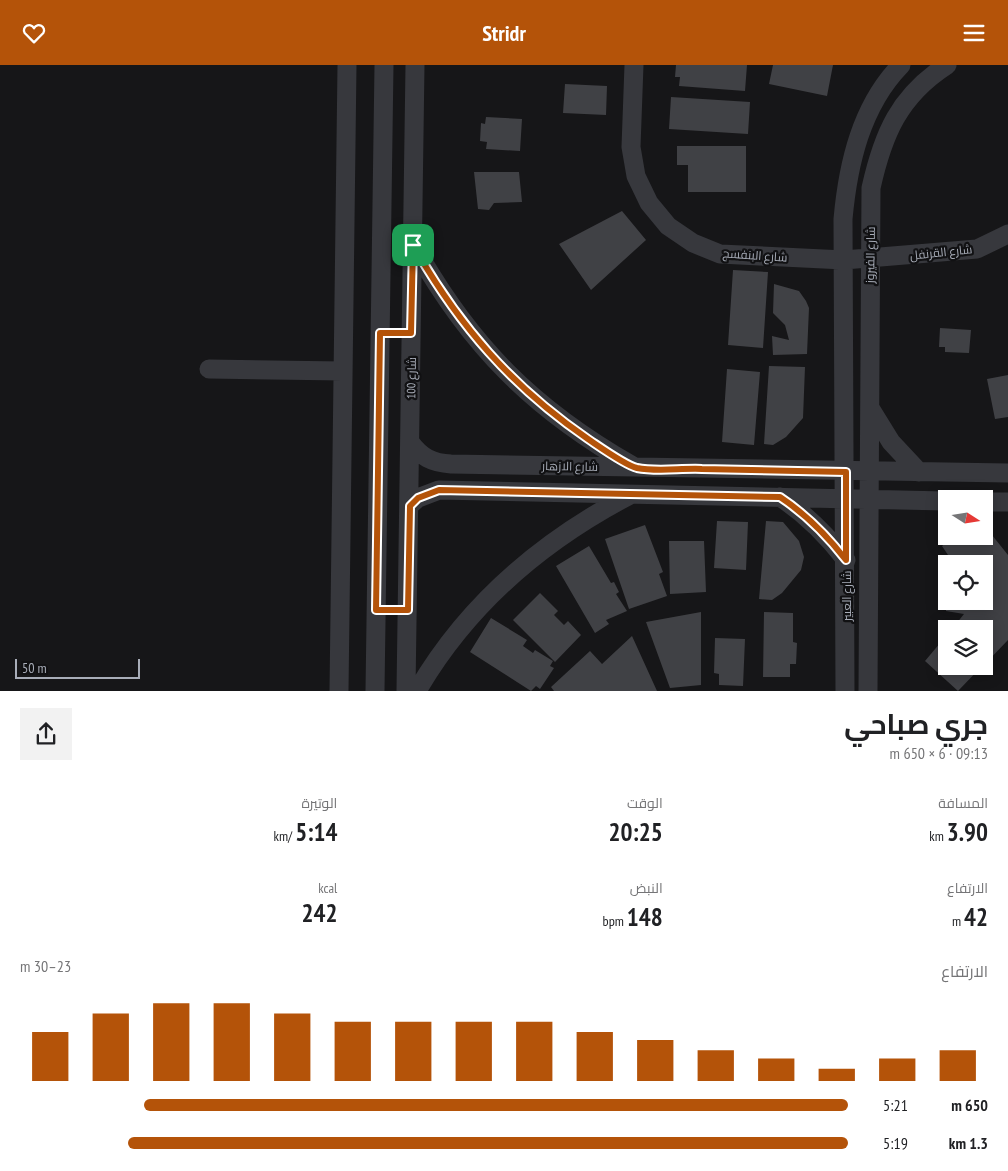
<!DOCTYPE html>
<html lang="ar">
<meta charset="utf-8">
<style>
body{margin:0;font-family:"PT Sans Narrow",Cairo,sans-serif;background:#f2f2f2;color:#202124;direction:rtl;height:100vh;display:flex;flex-direction:column;font-size:19px;white-space:nowrap}
*{box-sizing:border-box;margin:0}
p{font-size:16px;color:#757577}
.icon{flex:none;width:28px;height:28px;fill:none;stroke:currentColor;stroke-width:2;stroke-linecap:round;stroke-linejoin:round}
.map{position:relative;height:626px;overflow:hidden;direction:ltr}
.drawer{display:flex;flex-direction:column;background:#fff;flex:1}
.drawer>*{flex:none}
.needle{width:32px;rotate:102deg}
.fabs{position:absolute;left:938px;top:425px;display:grid;gap:10px}
.fabs a{display:grid;place-items:center;width:55px;height:55px;border-radius:0px;background:#fff;box-shadow:0 2px 12px #0003;font-size:25px}
.scale{position:absolute;left:15px;bottom:12px;width:125px;box-sizing:border-box;padding-left:5px;border:2px solid #a8adb8;border-top:0;font-size:14px;line-height:18px;white-space:nowrap;color:#a8adb8;-webkit-text-stroke:4px #111113;paint-order:stroke}
.pin{position:absolute;display:grid;place-items:center;width:42px;height:42px;color:#fff;margin:-21px;border-radius:10px;box-shadow:0 2px 8px #0006}
.round{display:grid;place-items:center;flex:none;width:52px;height:52px;border-radius:0px;background:#f2f2f2}
.head{display:flex;align-items:center;justify-content:space-between;height:85px;padding:0 20px}
h1{font-size:28px;font-weight:700;line-height:38px}
.stats{display:grid;grid-template-columns:repeat(3,1fr);gap:8px;height:85px;padding:5px 20px}
.stats div{display:grid;align-content:center}
.stats b{font-size:25px;font-weight:700}
.stats small{font-size:14px;font-weight:400}
.stats p{font-size:14px}
.chart{height:140px;padding:10px 20px}
.chart p{display:flex;justify-content:space-between}
.chart svg{width:100%;height:90px;margin-top:5px;stroke:#b45309;stroke-width:6}
ul{padding:0 20px;list-style:none;font-size:16px}
li{display:grid;grid-template-columns:80px 60px 1fr;align-items:center;height:38px}
li i{height:12px;border-radius:6px;background:#b45309}
header{display:flex;justify-content:space-between;align-items:center;height:65px;padding:0 20px;background:#b45309;color:#fff;font-size:22px;font-weight:700}
.map>svg:first-child{display:block}
.building{fill:#404145}
.lines{fill:none;stroke-linecap:round;stroke-linejoin:round}
.minor{stroke:#37383d;stroke-width:19}
.route-casing{stroke:#fff;stroke-width:10}
.route{stroke:#b45309;stroke-width:6}
.labels{text-anchor:middle;dominant-baseline:central;stroke-width:4.5;stroke-linejoin:round;paint-order:stroke}
.street-label{font-size:12px;fill:#a8adb8;stroke:#111113}
</style>
<header><svg class="icon" aria-label="menu" viewBox="0 0 24 24"><path d="M4 6h16M4 12h16M4 18h16"/></svg>Stridr<svg class="icon" aria-label="heart" viewBox="0 0 24 24"><path d="M12 20l-8-8c-3-5 5-10 8-4 3-6 11-1 8 4z"/></svg></header>
<div class="map">
<svg width="1008" height="626" viewBox="0 0 1008 626">
<rect width="100%" height="100%" fill="#161618"/>
<path class="building" d="M676 0H747L745 26 679 21 680 12H675Z
M773 0H833L827 31 769 19Z
M565 19 607 21 606 50 563 48Z
M671 32 750 37 748 69 669 64Z
M486 52 522 54 520 86 486 84 487 77 480 76 481 58 485 59Z
M677 81H746V127H688V100H677Z
M474 107H519L522 137 494 138 489 145 478 144Z
M622 146 646 175 591 225 559 179Z
M733 205 768 207 763 283 728 280Z
M774 219 799 226 806 236 809 243 807 289 773 290 772 271 789 275 785 260 773 248Z
M940 263 971 265 969 288 945 287V282H939Z
M769 301 805 302 803 353 786 372 773 380 764 379Z
M727 304 760 307 754 380 722 377Z
M1008 310V352L995 354 987 314Z
M717 456 748 457 746 505 714 503Z
M766 456 783 457 799 476 804 492 801 505 782 528 772 535 759 534Z
M645 460 663 507 659 509 667 531 629 544 605 474Z
M984 460 1008 490V575L984 600V564H952L964 549 946 546V536H984V499H954L942 481 954 471H984Z
M669 476H704L706 527 670 529Z
M589 481 611 518 614 517 619 527 616 529 627 546 606 555 609 559 595 568 556 501Z
M540 528 558 546 554 550 564 560 568 556 581 570 555 597 513 555Z
M701 547V620L670 623 646 557Z
M764 547 793 548V577L797 578 796 599H790V612H763Z
M491 553 527 575 523 581 533 588 535 585 553 596 550 601 554 603 540 624 536 621 531 626 470 587Z
M632 571 657 626H554L551 622 590 586 602 599Z
M946 571V601H982L958 626 925 596Z
M715 573 745 574 743 621 719 620V609L714 608Z"/>
<g class="lines">
<path class="minor" d="M634 0 631 82 636 111 649 138 668 161 693 178 720 189 844 195 977 184 1008 169
M414 181C470 281 533 344 633 401
M209 304 343 306
M870 343 891 377 919 407
M410 377C421 392 432 398 451 399L1008 408
M780 432C807 450 826 469 846 495
M984 437H1008
M409 441 418 433 439 425 946 436
M339 626 347 0
M375 626 384 0
M406 626 415 0
M417 626C467 540 542 476 630 430
M845 626 843 154C848 99 861 41 901 0
M868 626 871 123C883 69 899 31 947 0"/>
</g>
<g class="lines">
<g class="route-casing">
<path id="route" d="M413 180C459 261 511 321 588 374 600 382 625 400 637 403 657 407 681 403 702 404 750 405 798 406 846 407V495C826 469 807 450 780 432L439 425 418 433 410 441 408 545H376L380 268H411Z"/>
</g>
<use href="#route" class="route"/>
</g>
<g class="labels">
<g class="street-label">
<text transform="translate(941 187) rotate(-6)">شارع القرنفل</text>
<text transform="translate(755 190) rotate(4)">شارع البنفسج</text>
<text transform="translate(870 190) rotate(-89)">شارع الفيروز</text>
<text transform="translate(411 313) rotate(-89)">شارع 100</text>
<text transform="translate(570 401) rotate(1)">شارع الازهار</text>
<text transform="translate(846 531) rotate(-90)">شارع العبير</text>
</g>
</g>
</svg>
<div class="fabs">
<a><svg class="needle" viewBox="-14 -14 28 28"><path d="M0-13l5 13h-10z" fill="#e53935"/><path d="M0 13l5-13h-10z" fill="#757577"/></svg></a>
<a><svg class="icon" aria-label="locate" viewBox="0 0 24 24"><circle cx="12" cy="12" r="6"/><path d="M12 2v4M12 18v4M2 12h4M18 12h4"/></svg></a>
<a><svg class="icon" aria-label="layers" viewBox="0 0 24 24"><path d="M12 4l9 5-9 5-9-5zM3 14l9 5 9-5"/></svg></a>
</div>
<div class="scale">50 m</div>
<div class="pin" style="left:413px;top:180px;background:#1e9e55"><svg class="icon" aria-label="arrive" viewBox="0 0 24 24"><path d="M6 21V4h12l-3 4 3 4H6"/></svg></div>
</div>
<section class="drawer">
<div class="head"><div><h1>جري صباحي</h1><p>09:13 · 6 × 650 m</p></div><a class="round"><svg class="icon" aria-label="share" viewBox="0 0 24 24"><path d="M12 15V3M7 8l5-5 5 5M5 13v7h14v-7"/></svg></a></div>
<div class="stats">
<div><p>المسافة</p><b>3.90<small> km</small></b></div>
<div><p>الوقت</p><b>20:25</b></div>
<div><p>الوتيرة</p><b>5:14<small> /km</small></b></div>
</div>
<div class="stats">
<div><p>الارتفاع</p><b>42<small> m</small></b></div>
<div><p>النبض</p><b>148<small> bpm</small></b></div>
<div><p>kcal</p><b>242</b></div>
</div>
<div class="chart"><p><span>الارتفاع</span>23–30 m</p>
<svg viewBox="0 0 160 44" preserveAspectRatio="none"><path d="M5 44V20M15 44V11M25 44V6M35 44V6M45 44V11M55 44V15M65 44V15M75 44V15M85 44V15M95 44V20M105 44V24M115 44V29M125 44V33M135 44V38M145 44V33M155 44V29"/></svg>
</div>
<ul>
<li><b>650 m</b>5:21<i style="width:85%"></i></li>
<li><b>1.3 km</b>5:19<i style="width:87%"></i></li>
</ul>
</section>
